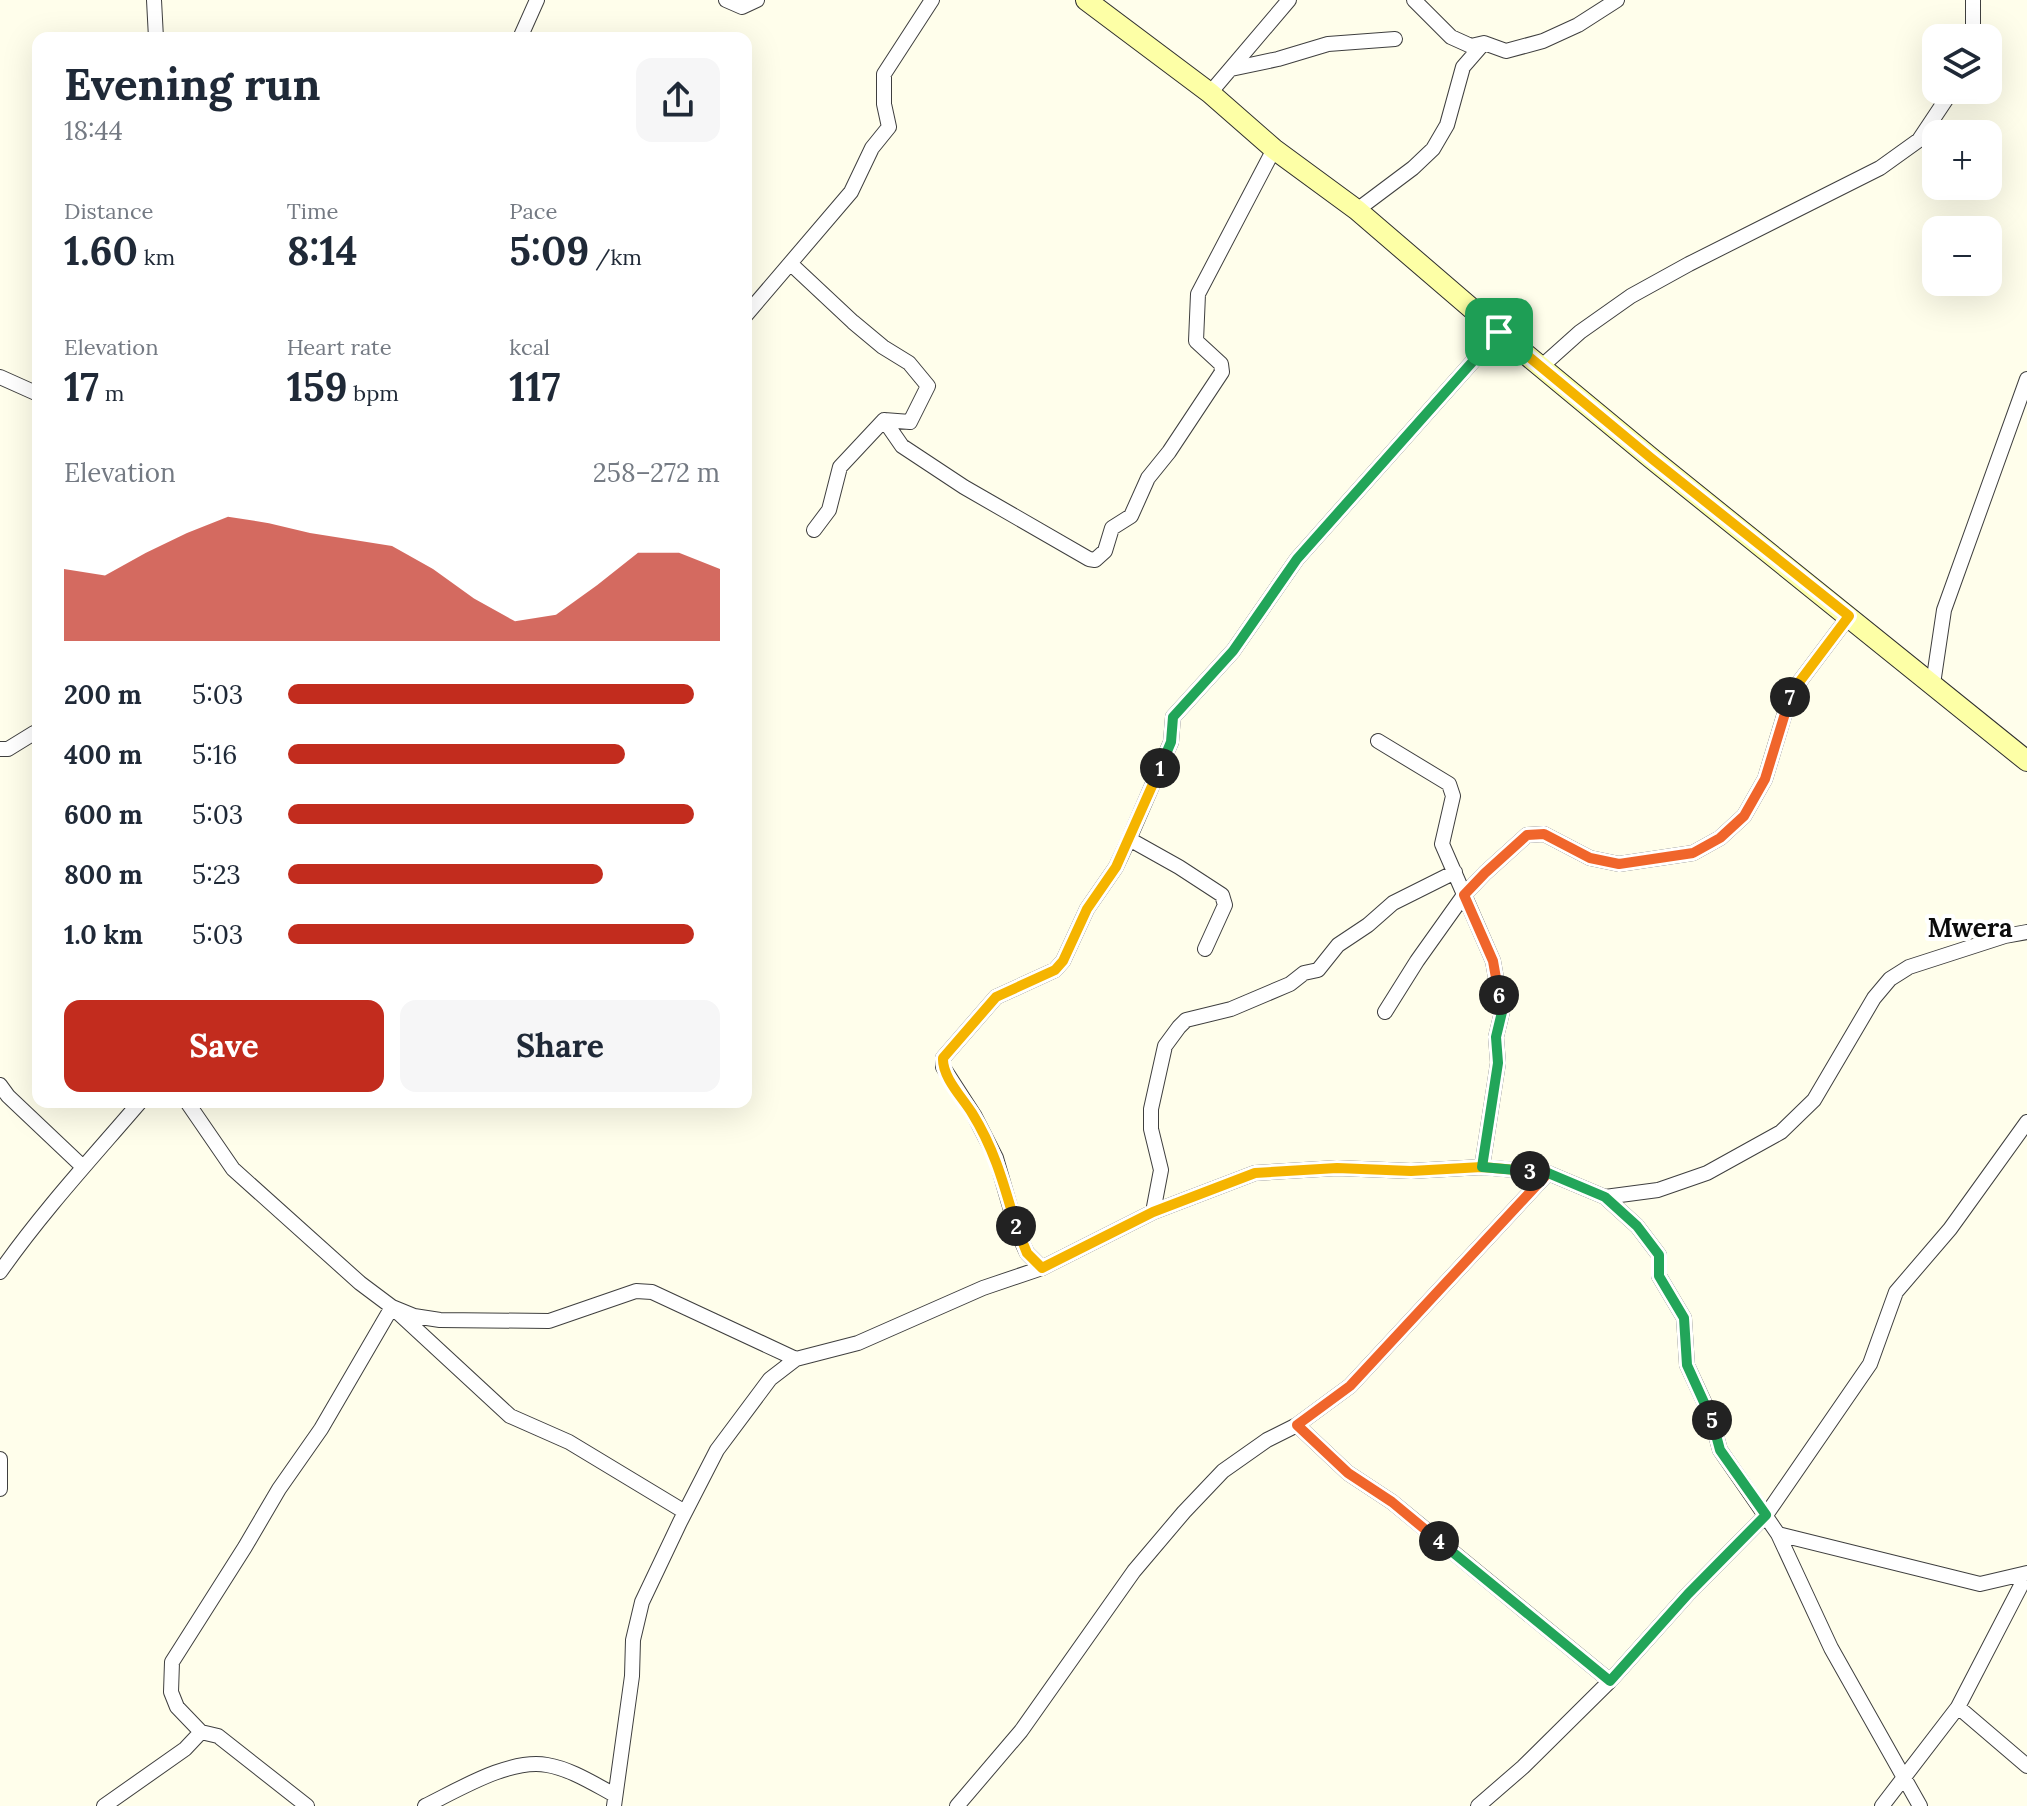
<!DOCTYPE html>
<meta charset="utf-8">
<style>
body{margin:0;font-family:Lora,serif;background:#f6f6f7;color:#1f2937;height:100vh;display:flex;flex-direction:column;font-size:30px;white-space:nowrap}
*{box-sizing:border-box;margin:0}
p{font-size:26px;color:#747a83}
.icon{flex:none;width:44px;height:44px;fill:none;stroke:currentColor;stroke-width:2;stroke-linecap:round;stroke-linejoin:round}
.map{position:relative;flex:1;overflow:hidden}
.details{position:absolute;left:32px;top:32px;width:720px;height:1076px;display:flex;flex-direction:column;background:#fff;border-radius:16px;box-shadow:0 8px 32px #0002}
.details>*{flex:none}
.tools{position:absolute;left:1922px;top:24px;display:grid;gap:16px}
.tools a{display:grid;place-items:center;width:80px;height:80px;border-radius:16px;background:#fff;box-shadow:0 8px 32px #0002;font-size:40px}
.pin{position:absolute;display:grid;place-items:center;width:68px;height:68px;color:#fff;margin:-34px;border-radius:16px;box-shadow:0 4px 12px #0006}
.km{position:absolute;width:40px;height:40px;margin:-20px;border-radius:50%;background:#222;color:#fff;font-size:22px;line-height:40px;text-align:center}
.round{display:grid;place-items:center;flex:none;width:84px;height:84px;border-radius:16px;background:#f6f6f7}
.head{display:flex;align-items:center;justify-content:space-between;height:136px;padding:0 32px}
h1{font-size:44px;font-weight:700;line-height:60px}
.metrics{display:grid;grid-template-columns:repeat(3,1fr);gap:12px;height:136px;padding:8px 32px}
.metrics div{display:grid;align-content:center}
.metrics b{font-size:40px;font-weight:700}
.metrics small{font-size:22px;font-weight:400}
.metrics p{font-size:22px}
.chart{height:224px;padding:16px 32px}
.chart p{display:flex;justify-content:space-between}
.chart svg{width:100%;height:144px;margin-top:8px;fill:#c22c1e;opacity:.7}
.primary-button{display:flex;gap:16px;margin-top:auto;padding:16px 32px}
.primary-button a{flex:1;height:92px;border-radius:16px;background:#c22c1e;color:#fff;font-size:32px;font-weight:700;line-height:92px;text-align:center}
.primary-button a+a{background:#f6f6f7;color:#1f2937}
ul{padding:0 32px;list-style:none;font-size:26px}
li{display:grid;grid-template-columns:128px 96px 1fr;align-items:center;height:60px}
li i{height:20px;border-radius:10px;background:#c22c1e}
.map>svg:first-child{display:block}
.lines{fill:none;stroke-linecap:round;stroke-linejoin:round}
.minor-casing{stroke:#3f3f3f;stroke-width:16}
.secondary-casing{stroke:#2e2e2e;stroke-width:22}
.minor{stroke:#fff;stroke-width:14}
.secondary{stroke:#fdffa6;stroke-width:20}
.split-1-casing{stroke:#fff;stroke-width:16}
.split-2-casing{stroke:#fff;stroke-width:16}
.split-3-casing{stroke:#fff;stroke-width:16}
.split-4-casing{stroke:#fff;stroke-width:16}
.split-5-casing{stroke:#fff;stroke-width:16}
.split-6-casing{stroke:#fff;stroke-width:16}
.split-7-casing{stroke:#fff;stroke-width:16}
.split-8-casing{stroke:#fff;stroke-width:16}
.split-1{stroke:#22a559;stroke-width:10}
.split-2{stroke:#f5b400;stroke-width:10}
.split-3{stroke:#f5b400;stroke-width:10}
.split-4{stroke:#f0652b;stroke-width:10}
.split-5{stroke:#22a559;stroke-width:10}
.split-6{stroke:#22a559;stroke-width:10}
.split-7{stroke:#f0652b;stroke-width:10}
.split-8{stroke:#f5b400;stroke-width:10}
.labels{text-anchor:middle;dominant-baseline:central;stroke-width:8;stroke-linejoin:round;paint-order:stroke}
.quarter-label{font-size:26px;font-weight:bold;fill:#0c0c0c;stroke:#fff}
</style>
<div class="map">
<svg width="2027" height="1806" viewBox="0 0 2027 1806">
<rect width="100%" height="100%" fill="#fffeeb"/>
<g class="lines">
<g class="minor-casing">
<path id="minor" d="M154 0 156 38
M726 0 742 7 757 0
M1414 0 1451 37 1471 46 1484 43 1506 51 1543 41 1578 25 1617 0
M520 38 537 0
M1968 38 1973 25V0
M1231 69 1278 59 1328 44 1395 39
M1210 93 1289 0
M1357 210 1413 168 1433 149 1447 125 1463 67 1483 44
M791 264 853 322 883 347 909 363 928 386 910 422 884 420 840 467 829 510 814 530
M746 315 851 192 872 148 889 127 884 104V74L932 0
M1542 366 1580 332 1631 296 1689 264 1880 168 1919 140 1947 98 1950 90
M0 377 38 394
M884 420 902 446 964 487 1089 559 1095 560 1105 551 1112 528 1131 516 1148 478 1169 452 1222 372 1221 364 1196 341 1198 294 1274 149
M1933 684 1944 610 2027 379
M1378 741 1449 784 1453 796 1442 844 1493 961 1502 1012 1496 1037 1498 1063 1482 1167
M0 749H8L34 733
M1129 839 1179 867 1222 895 1225 905 1205 949
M1385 1012 1417 961 1464 895 1485 873 1527 835 1544 834 1590 858 1619 864 1693 853 1720 838 1744 816 1765 779 1791 693 1849 616
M0 1085 8 1096 83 1167
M187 1102 233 1169 360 1283 392 1307 414 1316 440 1320 549 1321 636 1291 652 1292 796 1359
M1605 1197 1637 1226 1659 1255V1276L1684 1318 1687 1365 1711 1417 1720 1450 1778 1534 1831 1648 1920 1806
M1153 1212 1161 1170 1151 1129V1109L1165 1046 1179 1027 1186 1020 1231 1009 1290 984 1304 973 1318 970 1338 945 1368 925 1393 903 1455 872
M1042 1268 1027 1253 1017 1231 996 1158 974 1115 943 1067V1058L996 997 1055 970 1063 961 1087 909 1116 867 1129 839 1171 742 1173 717 1233 651 1297 559 1499 332
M0 1272C42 1212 92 1158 140 1102
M1297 1425 1348 1473 1392 1502 1610 1681
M0 1459V1489
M1778 1534 1980 1584 2027 1573
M1958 1707 2027 1766
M201 1732 177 1707 171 1692 172 1662 245 1547 279 1489 321 1429 392 1307 510 1416 569 1442 685 1512
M104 1806 185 1749 201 1732 218 1736 307 1806
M425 1806C458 1790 510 1758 547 1765 571 1769 594 1784 615 1795
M614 1806 632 1676 633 1640 642 1602 680 1522 717 1450 770 1379 796 1359 858 1343 983 1288 1042 1268 1153 1212 1255 1173 1337 1168 1411 1171 1482 1167 1548 1173 1605 1197 1658 1190 1707 1173 1781 1132 1814 1100 1874 998 1890 979 1909 967 2005 936 2027 932
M957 1806 1021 1731 1134 1571 1184 1512 1223 1471 1267 1440 1297 1425 1350 1386 1548 1173
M1478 1806 1523 1767 1610 1681 1688 1594 1766 1515 1870 1364 1896 1292 1950 1229 2027 1122
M1882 1806 1958 1707 2027 1574"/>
</g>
<g class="secondary-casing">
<path id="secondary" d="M1086 0 1210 93 1274 149 1357 210 1499 332 1651 458 2027 761"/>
</g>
<use href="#minor" class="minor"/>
<use href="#secondary" class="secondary"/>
</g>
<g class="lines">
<g class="split-1-casing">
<path id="split-1" d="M1160 768 1171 742 1173 717 1233 651 1297 559 1499 332"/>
</g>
<g class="split-2-casing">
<path id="split-2" d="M1016 1226C1004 1185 995 1150 972 1113 962 1097 942 1077 943 1058L996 997 1055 970 1063 961 1087 909 1116 867 1160 768"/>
</g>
<g class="split-3-casing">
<path id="split-3" d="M1016 1226 1027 1253 1042 1268 1153 1212 1255 1173 1337 1168 1411 1171 1482 1167 1530 1171"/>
</g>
<g class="split-4-casing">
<path id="split-4" d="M1439 1541 1392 1502 1348 1473 1297 1425 1350 1386 1548 1173 1530 1171"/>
</g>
<g class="split-5-casing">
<path id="split-5" d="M1439 1541 1610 1681 1688 1594 1766 1515 1720 1450 1712 1420"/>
</g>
<g class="split-6-casing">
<path id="split-6" d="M1499 995 1502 1012 1496 1037 1498 1063 1482 1167 1548 1173 1605 1197 1637 1226 1659 1255V1276L1684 1318 1687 1365 1712 1420"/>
</g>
<g class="split-7-casing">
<path id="split-7" d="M1499 995 1493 961 1464 895 1485 873 1527 835 1544 834 1590 858 1619 864 1693 853 1720 838 1744 816 1765 779 1790 697"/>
</g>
<g class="split-8-casing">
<path id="split-8" d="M1499 332 1651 458 1849 616 1791 693 1790 697"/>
</g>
<use href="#split-1" class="split-1"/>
<use href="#split-2" class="split-2"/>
<use href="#split-3" class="split-3"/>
<use href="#split-4" class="split-4"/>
<use href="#split-5" class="split-5"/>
<use href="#split-6" class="split-6"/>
<use href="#split-7" class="split-7"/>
<use href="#split-8" class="split-8"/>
</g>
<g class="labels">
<g class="quarter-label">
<text x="1970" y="927">Mwera</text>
</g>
</g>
</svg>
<div class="tools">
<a><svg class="icon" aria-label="layers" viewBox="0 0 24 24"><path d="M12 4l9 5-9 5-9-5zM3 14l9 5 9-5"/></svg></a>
<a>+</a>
<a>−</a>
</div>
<div class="pin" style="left:1499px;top:332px;background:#1e9e55"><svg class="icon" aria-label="arrive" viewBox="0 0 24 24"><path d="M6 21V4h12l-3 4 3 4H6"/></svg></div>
<b class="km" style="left:1160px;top:768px">1</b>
<b class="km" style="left:1016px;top:1226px">2</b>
<b class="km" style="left:1530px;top:1171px">3</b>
<b class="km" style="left:1439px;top:1541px">4</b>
<b class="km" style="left:1712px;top:1420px">5</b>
<b class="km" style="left:1499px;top:995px">6</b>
<b class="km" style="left:1790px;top:697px">7</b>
<section class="details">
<div class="head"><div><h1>Evening run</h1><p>18:44</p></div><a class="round"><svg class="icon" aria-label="share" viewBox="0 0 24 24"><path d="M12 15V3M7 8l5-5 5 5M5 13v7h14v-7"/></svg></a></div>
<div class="metrics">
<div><p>Distance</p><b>1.60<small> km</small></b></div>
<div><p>Time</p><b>8:14</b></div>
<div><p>Pace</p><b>5:09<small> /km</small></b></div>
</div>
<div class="metrics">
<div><p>Elevation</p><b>17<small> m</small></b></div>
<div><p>Heart rate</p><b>159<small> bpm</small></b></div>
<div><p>kcal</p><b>117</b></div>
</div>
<div class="chart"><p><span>Elevation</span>258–272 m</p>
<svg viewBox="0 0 160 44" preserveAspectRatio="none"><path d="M0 44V22L10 24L20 17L30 11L40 6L50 8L60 11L70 13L80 15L90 22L100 31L110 38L120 36L130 27L140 17L150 17L160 22V44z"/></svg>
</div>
<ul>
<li><b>200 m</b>5:03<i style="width:94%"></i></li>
<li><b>400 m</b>5:16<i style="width:78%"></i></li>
<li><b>600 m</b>5:03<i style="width:94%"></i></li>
<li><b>800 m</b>5:23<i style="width:73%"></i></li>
<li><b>1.0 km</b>5:03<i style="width:94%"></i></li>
</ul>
<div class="primary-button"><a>Save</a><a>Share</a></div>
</section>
</div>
